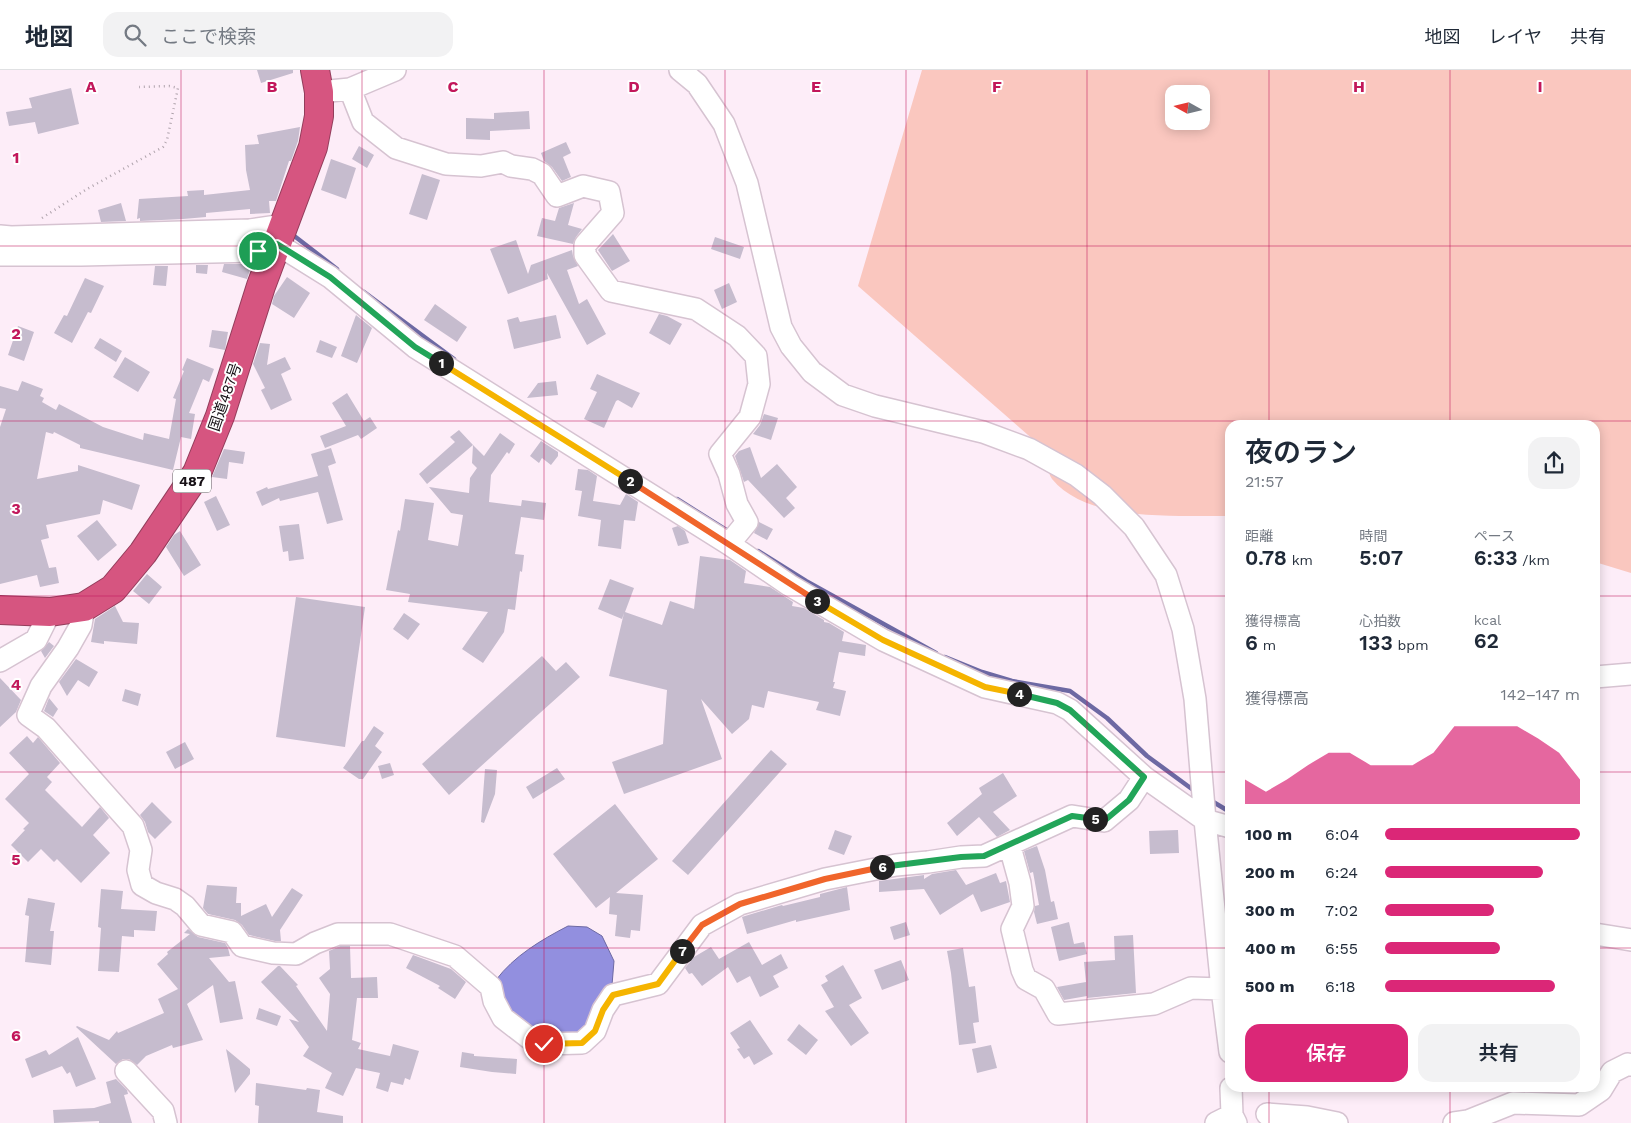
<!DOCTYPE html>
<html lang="ja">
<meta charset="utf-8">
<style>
body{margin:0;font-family:"Work Sans","Noto Sans JP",sans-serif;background:#f2f2f3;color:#1f2937;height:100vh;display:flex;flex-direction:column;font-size:19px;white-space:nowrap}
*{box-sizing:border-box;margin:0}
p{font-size:16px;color:#747a83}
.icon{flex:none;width:28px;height:28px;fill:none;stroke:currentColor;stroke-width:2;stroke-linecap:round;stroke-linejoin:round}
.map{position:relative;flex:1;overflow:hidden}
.side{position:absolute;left:1225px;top:350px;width:375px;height:672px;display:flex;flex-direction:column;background:#fff;border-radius:15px;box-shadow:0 2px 12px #0003}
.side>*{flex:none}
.needle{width:32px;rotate:278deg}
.fabs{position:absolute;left:1165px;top:15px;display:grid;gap:10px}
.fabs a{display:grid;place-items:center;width:45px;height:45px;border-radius:10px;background:#fff;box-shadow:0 2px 12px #0003;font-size:25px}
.pin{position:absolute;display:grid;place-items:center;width:42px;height:42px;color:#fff;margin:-21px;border:2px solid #fff;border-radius:50%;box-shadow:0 1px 5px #0007}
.km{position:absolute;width:25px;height:25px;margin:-12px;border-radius:50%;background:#222;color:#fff;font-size:14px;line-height:25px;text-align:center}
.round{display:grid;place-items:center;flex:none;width:52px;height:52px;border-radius:15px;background:#f2f2f3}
.head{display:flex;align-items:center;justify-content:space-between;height:85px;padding:0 20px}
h1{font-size:28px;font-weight:600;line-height:38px}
.stats{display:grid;grid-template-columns:repeat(3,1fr);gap:8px;height:85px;padding:5px 20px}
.stats div{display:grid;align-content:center}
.stats b{font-size:21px;font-weight:600}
.stats small{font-size:14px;font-weight:400}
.stats p{font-size:14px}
.chart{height:140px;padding:10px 20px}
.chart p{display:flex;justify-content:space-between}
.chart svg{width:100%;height:90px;margin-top:5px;fill:#db2777;opacity:.7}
.button{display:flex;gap:10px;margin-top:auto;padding:10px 20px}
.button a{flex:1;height:58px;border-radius:15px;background:#db2777;color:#fff;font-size:20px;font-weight:600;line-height:58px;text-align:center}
.button a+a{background:#f2f2f3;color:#1f2937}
ul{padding:0 20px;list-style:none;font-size:16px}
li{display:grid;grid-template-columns:80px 60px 1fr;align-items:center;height:38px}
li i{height:12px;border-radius:6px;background:#db2777}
header{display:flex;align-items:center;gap:30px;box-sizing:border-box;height:70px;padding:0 25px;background:#fff;border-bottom:1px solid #e0e1e3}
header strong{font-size:24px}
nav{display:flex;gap:28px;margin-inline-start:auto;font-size:18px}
.search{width:350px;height:45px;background:#f2f2f3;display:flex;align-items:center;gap:12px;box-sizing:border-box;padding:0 18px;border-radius:15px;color:#747a83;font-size:19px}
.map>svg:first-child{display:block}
.green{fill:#fac7bf;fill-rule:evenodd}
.water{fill:#928fdf;stroke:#6d69a3}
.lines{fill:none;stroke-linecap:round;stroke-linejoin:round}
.stream{stroke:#6d69a3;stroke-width:4.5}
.building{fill:#c6bcce}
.minor-casing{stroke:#d6c3d1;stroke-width:24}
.highway-casing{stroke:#933d5b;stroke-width:30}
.path{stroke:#afa3ac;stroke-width:2.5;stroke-dasharray:1 4;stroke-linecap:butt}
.minor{stroke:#fff;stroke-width:21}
.highway{stroke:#d65580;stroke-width:28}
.split-1-casing{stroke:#fff;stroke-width:10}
.split-2-casing{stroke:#fff;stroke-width:10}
.split-3-casing{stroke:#fff;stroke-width:10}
.split-4-casing{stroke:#fff;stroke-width:10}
.split-5-casing{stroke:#fff;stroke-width:10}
.split-6-casing{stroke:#fff;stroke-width:10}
.split-7-casing{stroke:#fff;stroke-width:10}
.split-8-casing{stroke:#fff;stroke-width:10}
.split-1{stroke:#22a559;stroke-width:6}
.split-2{stroke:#f5b400;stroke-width:6}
.split-3{stroke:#f0652b;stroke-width:6}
.split-4{stroke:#f5b400;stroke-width:6}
.split-5{stroke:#22a559;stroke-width:6}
.split-6{stroke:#22a559;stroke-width:6}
.split-7{stroke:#f0652b;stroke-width:6}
.split-8{stroke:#f5b400;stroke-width:6}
.grid{fill:none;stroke:#c2185b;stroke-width:1;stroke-opacity:0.55}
.labels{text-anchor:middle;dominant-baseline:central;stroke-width:4;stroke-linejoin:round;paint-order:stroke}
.shield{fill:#fff;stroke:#5d585c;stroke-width:1}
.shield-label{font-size:14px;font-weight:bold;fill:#171116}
.street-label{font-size:15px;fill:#171116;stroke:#fff}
.grid-label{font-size:16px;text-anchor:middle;font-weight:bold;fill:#c2185b;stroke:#fff;stroke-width:4;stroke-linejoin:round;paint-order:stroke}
</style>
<header>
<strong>地図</strong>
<div class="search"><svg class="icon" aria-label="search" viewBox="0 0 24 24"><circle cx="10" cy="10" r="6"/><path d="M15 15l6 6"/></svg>ここで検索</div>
<nav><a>地図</a><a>レイヤ</a><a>共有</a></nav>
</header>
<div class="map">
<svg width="1631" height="1053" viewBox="0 0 1631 1053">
<rect width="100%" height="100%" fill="#fdedf8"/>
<path class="green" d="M922 0H1631V503L1595 492V355H1230V446C1178 445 1088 453 1052 409 1047 402 1046 387 1044 379L858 216ZM1174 24H1201V51H1174Z"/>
<path class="water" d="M568 856 587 857 602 866 614 891 612 915 585 964 548 969 514 950 496 910C514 886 541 870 568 856Z"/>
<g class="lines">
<path class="stream" d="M293 165 337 199
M364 222 454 289
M677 429 731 463
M758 481 806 511 936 583
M945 587 982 602 1012 611 1070 621 1107 648 1147 686 1196 722
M1210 730 1230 742"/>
</g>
<path class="building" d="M257 0H293V3L261 13Z
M71 18 79 54 38 64 35 52 9 56 6 42 32 38 29 28Z
M529 41 530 59 490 61V70L466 69V48L494 49V43Z
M300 57 298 71 291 91H289L276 131H269L270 143 250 144V139L206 143V147L183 149 140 151V148L137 149 139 129 188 126 187 121 204 120V125L250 120 246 100 245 75 259 74 257 65Z
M566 72 571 83 563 87 571 107 562 111 552 97 544 91 541 83Z
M359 76 374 85 367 98 352 89Z
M331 89 356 98 346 129 321 120Z
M422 104 440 110 427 150 409 144Z
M121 133 126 151 101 152 98 140Z
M574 133 568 155 582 159 576 167 573 174 537 166 542 148 555 151 559 138Z
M613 164 630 191 612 201 598 180Z
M715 167 744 177 740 189 711 179Z
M516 170 528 204 531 195 572 180 573 186 578 196 567 200 579 234 587 229 606 264 587 275 547 203 548 209 508 224 490 179Z
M224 194H252L247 209 222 202Z
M196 195H208L207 204 196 203Z
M155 196H168L166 216 153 215Z
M287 207 310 223 294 248 272 234 274 226Z
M85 208 104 216 91 243 88 242 72 273 54 263 64 245 67 246Z
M729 213 737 232 722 239 714 220Z
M435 234 467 257 457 272 424 250Z
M659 244 667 246 682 254 670 275 649 263Z
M356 245 372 258 357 293 341 286Z
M556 245 561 268 514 279 507 250 518 247 520 252Z
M18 256 34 262 24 291 8 285Z
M212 260 228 262 225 280 209 277Z
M100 268 122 281 116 292 94 278Z
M320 270 337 277 332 288 316 282Z
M260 273 270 274 267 295 285 287 291 299 281 304 292 330 271 340 261 320 265 318 253 294Z
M125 287 150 302 138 322 113 307Z
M187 288 214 299 209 312 203 309 189 343 195 344 191 369 181 367 173 400 80 378V375L54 362 53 364 46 362 37 409 78 401V395L140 415 132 440 103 430 100 444 46 455 49 468 41 470 49 498 56 497 59 513 40 517 37 505 0 514V357L6 339 0 338V316L18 321 22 311 43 319 40 326 44 328 42 332 56 340 59 334 103 357 143 370 144 363 169 369 176 329 173 328 184 301 182 300Z
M597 304 640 323 632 338 618 330 616 331 604 358 584 349 597 322 590 319Z
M556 311 558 325 527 328 538 313Z
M347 323 364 351 370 347 377 358 361 369 358 365 325 378 320 366 346 356 332 333Z
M764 344 778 348 771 370 753 364 760 355Z
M459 360 473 375 427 414 419 404 455 372 450 367Z
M500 363 515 374 509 384 507 382 491 405 489 432 521 436 522 430 546 433 544 450 521 447 515 484 524 485 522 502 520 501 515 540 508 539 504 562 483 593 462 579 488 542 408 532 410 524 386 520 398 460 400 461 405 429 434 433 428 470 458 476 463 445 451 443 429 417 469 423 470 408 477 398 472 393 473 375 484 386Z
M541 371 558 382V386L551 395 542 388 539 393 530 386Z
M750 377 761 408 777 394 797 417 786 428 795 438 784 448 748 410 744 412 735 386 739 381Z
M331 378 336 393 328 396 343 450 327 454 318 422 280 431 279 428 262 436 256 422 267 417 268 419 318 406 311 384Z
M224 379 245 382 243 394 229 392 227 409 212 407Z
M578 399 588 400 597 406 593 431 620 435 626 424 638 432 635 451 624 450 621 479 598 476 601 450 578 446 582 421 575 420Z
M216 426 230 455 217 461 204 432Z
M97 450 117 475 98 491 77 466Z
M759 452 773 459 767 470 754 463Z
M299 454 304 489 289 491 288 481 283 482 279 456Z
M678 456 685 461 689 473 678 476 672 458Z
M180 461 201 495 184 506 166 477 174 465Z
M700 486 730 490 746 501 744 513 770 517 793 532 792 536 804 538 824 550V552L829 553 844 562 842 571 866 575 865 586 839 582 833 612H835L833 618 846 621 840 646 816 640 819 632 768 621 764 638 752 635 749 649 732 664 701 629 722 689 624 724 612 692 663 674 667 620 609 606 624 543 622 549 598 539 610 509 634 518 625 542 662 555 670 531 694 539Z
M147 504 162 517 149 534 133 521Z
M296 527 365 537 345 677 276 667Z
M115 536 123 552 139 553 137 574 104 571V574L91 572 95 549Z
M404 543 420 554 408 570 393 559Z
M49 572 54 576 45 588 41 581Z
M542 586 556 601 566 592 580 607 449 725 422 694Z
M76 589 98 602 89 617 78 610 67 626 59 612Z
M0 608 21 630 16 642 0 657Z
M125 619 141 624 138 636 122 631Z
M49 628 58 639 53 647 44 641Z
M374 656 384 663 375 676 382 682 363 709H359L343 698 362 671H364Z
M27 666 33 673 38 667 60 693 47 707 52 712 45 720 82 757 100 737 109 748 93 765 110 783 81 813 57 789 54 792 41 779 28 792 11 775 25 760 23 759 29 753 5 729 29 704 9 683Z
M185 672 194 689 175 699 166 682Z
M771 680 787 694 688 805 672 791Z
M390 693 394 705 382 709 378 696Z
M557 698 565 709 533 729 526 717Z
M485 699 497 700 495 724 484 753 481 752Z
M1003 703 1017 726 993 742 1010 760 997 767 979 747 957 766 947 753 982 724 979 718Z
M152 732 172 752 155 769 148 762 145 752 140 745Z
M615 734 658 789 616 823 643 825 640 861 631 860 630 868 615 866 617 845 609 844 610 827 596 838 553 784Z
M835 760 852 766 844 785 828 779Z
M1178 760 1179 783 1150 784 1149 761Z
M1037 776 1045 800 1051 832 1054 831 1058 849 1037 854 1034 842 1035 836 1039 835 1033 802 1030 803 1024 781Z
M956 800 966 815 996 803 1000 813 1006 811 1010 832 981 842 973 824 940 845 924 819 879 822V811L924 805V809L932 804Z
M207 815 237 817 236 833H241V846L266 834 272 847 292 818 303 825 280 860 281 871H275L249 865 242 855 235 850 208 844 203 838Z
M847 817 850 840 796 852V850L747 864 742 847 745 846 782 835 783 836 820 827V824Z
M101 819 123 821 121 839 157 841 155 861 134 860V867L122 866 119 902 98 901 101 858 98 857Z
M28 828 55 833 50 861H54L51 895 25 892 29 846 25 845Z
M906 852 910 865 894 870 890 857Z
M1069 852 1074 874 1084 872 1087 884 1059 891 1051 857Z
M188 859 198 867 225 873 228 878 230 886 209 888 229 912 235 911 243 949 220 953 213 915 187 934 203 970 173 978 172 975 146 986 137 995 129 989H123L116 994 76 957 77 956 109 970 117 961 118 963 164 943 158 929 178 919 157 894 168 884 167 882 190 864 184 863Z
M1133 865 1136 923 1087 928V926L1064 930 1057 917 1086 912 1084 892 1115 890 1114 866Z
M749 872 762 895 781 884 788 898 773 906 779 917 760 927 750 906 737 913 728 897 702 916 692 903 689 904 685 898 694 887 711 877 719 889Z
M340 876H350L351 908 377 907 378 928H357L352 970 361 973 358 979 390 986 393 974 419 981 410 1010 405 1008 403 1015 391 1012 388 1022 376 1018 380 1003 356 998 343 1026 325 1018 332 1003 303 986 309 977 289 949 299 952 261 912 278 896H280L298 915 296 916 327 961 330 924 319 908 330 899 329 881Z
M963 878 969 917 975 916 979 952 973 953 976 973 959 975 951 903 947 881Z
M413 885 451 899 466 912 455 929 438 918 440 916 406 898Z
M901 890 909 910 882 920 874 900Z
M843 895 862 928 849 935 869 963 851 976 825 941 834 937 821 915 828 911 825 906Z
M259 938 281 946 277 956 256 949Z
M750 950 773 984 754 995 749 986 744 989 737 979 740 978 730 963Z
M799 954 818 970 806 985 787 970Z
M78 967 96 1009 76 1017 70 1002 67 1004 62 996 32 1008 25 989 46 980 49 985Z
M991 975 997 998 977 1003 972 979Z
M226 979 250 999V1004L235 1023Z
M462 982 474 984V986L517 989 516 1004 492 1002 460 997Z
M116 1009 127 1020 128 1024 124 1025 132 1053H99V1051L54 1053 53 1040 94 1038 111 1033 106 1012Z
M256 1013 306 1020 307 1018 320 1020 317 1042 343 1046V1053H258L259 1036 255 1035Z"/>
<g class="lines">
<g class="minor-casing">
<path id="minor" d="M680 0 697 14 724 54 747 113 781 257 791 276 812 302 843 325 875 336 983 362 1029 379 1076 405 1102 425 1134 457 1166 505 1183 559 1195 629 1205 750 1222 919 1230 982
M350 19 395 0
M319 22 350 19 363 52 396 78 446 94 481 96 503 92 511 96 532 99 542 104 557 126 583 116 609 122 613 143 585 175V185L611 221 696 239 737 266 756 286 759 314 750 347 720 384 729 404 737 434 747 452 729 474
M0 166 11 167 250 160 284 155
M0 185H81L258 181 277 174 330 207 415 277 729 474 789 515 883 570 985 617 1057 633 1070 640 1144 707 1205 750 1230 757
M84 537 81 555 68 578 41 616 28 645 46 658 133 756 141 780 138 800 142 815 156 823 175 829 185 836 201 855 232 862 242 876 273 883 296 884 315 873 338 864H390L455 886 491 917 494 931 503 948 529 968 544 974 582 973 595 961 603 940 613 925 658 914 702 855 740 834 825 809 896 795 928 792 961 787 984 786 1072 746 1104 751 1129 730 1144 707
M0 591 36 570 50 542
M1595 607 1631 604
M1012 774V784L1020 813 1023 836 1012 859 1022 900 1026 909 1044 919 1058 944 1154 934 1191 918 1222 919
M1595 864 1631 870
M126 1001 163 1041 166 1053
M1231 1018 1232 1045 1236 1053
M1267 1044 1307 1047 1337 1053
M1216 1053 1232 1045
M1454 1053 1468 1051 1513 1033 1579 1035 1601 1020 1612 1002 1628 994 1631 995"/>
</g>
<g class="highway-casing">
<path id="highway" d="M0 540 50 542 84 537 113 519 143 483 197 403 220 346 261 216 313 77 319 46V22L315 0"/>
</g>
<path class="path" d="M42 148 87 119 163 77 167 70 178 18 169 16 139 17"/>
<use href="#minor" class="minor"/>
<use href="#highway" class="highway"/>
</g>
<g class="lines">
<g class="split-1-casing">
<path id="split-1" d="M258 181 277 174 330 207 415 277 441 293"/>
</g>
<g class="split-2-casing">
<path id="split-2" d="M441 293 630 411"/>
</g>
<g class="split-3-casing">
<path id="split-3" d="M630 411 817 531"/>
</g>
<g class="split-4-casing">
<path id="split-4" d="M817 531 883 570 985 617 1019 624"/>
</g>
<g class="split-5-casing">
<path id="split-5" d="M1019 624 1057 633 1070 640 1144 707 1129 730 1104 751 1095 749"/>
</g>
<g class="split-6-casing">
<path id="split-6" d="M882 797 961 787 984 786 1072 746 1095 749"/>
</g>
<g class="split-7-casing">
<path id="split-7" d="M682 881 702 855 740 834 825 809 882 797"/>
</g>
<g class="split-8-casing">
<path id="split-8" d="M544 974 582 973 595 961 603 940 613 925 658 914 682 881"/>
</g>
<use href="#split-1" class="split-1"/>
<use href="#split-2" class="split-2"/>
<use href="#split-3" class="split-3"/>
<use href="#split-4" class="split-4"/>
<use href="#split-5" class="split-5"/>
<use href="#split-6" class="split-6"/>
<use href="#split-7" class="split-7"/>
<use href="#split-8" class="split-8"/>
</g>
<path class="grid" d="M181 0V1053M362 0V1053M544 0V1053M725 0V1053M906 0V1053M1087 0V1053M1269 0V355M1450 0V355M0 176H1631M0 351H1631M0 526H1230M1595 526H1631M0 702H1230M1595 702H1631M0 878H1230M1595 878H1631M1269 1018V1053M1450 1018V1053"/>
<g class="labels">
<rect class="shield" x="173" y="399.5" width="38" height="23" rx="4"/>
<g class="shield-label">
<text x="192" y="411">487</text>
</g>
<g class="street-label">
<text transform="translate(225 327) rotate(-71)">国道487号</text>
</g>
</g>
<g class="grid-label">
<text x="91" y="22">A</text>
<text x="272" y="22">B</text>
<text x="453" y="22">C</text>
<text x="634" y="22">D</text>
<text x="816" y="22">E</text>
<text x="997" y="22">F</text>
<text x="1359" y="22">H</text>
<text x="1540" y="22">I</text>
<text x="16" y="93">1</text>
<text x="16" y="269">2</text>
<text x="16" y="444">3</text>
<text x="16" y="620">4</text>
<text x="16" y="795">5</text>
<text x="16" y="971">6</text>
</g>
</svg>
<div class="fabs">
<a><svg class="needle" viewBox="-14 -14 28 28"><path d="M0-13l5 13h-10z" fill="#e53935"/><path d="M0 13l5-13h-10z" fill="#747a83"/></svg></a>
</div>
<div class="pin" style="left:258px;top:181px;background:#1e9e55"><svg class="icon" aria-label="arrive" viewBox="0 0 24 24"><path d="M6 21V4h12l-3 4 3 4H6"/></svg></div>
<div class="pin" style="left:544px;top:974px;background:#d93025"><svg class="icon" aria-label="check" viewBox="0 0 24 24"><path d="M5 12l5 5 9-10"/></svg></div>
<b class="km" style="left:441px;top:293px">1</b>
<b class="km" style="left:630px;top:411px">2</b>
<b class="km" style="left:817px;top:531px">3</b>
<b class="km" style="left:1019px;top:624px">4</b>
<b class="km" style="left:1095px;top:749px">5</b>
<b class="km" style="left:882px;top:797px">6</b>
<b class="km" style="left:682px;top:881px">7</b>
<section class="side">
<div class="head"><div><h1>夜のラン</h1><p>21:57</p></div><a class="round"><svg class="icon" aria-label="share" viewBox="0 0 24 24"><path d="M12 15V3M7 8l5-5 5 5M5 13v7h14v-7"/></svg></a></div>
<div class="stats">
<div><p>距離</p><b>0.78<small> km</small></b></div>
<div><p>時間</p><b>5:07</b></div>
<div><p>ペース</p><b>6:33<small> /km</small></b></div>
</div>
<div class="stats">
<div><p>獲得標高</p><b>6<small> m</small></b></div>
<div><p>心拍数</p><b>133<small> bpm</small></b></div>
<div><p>kcal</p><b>62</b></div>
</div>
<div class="chart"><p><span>獲得標高</span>142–147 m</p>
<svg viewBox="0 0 160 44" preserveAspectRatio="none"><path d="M0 44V32L10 38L20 32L30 25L40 19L50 19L60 25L70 25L80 25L90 19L100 6L110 6L120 6L130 6L140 12L150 19L160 32V44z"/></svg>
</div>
<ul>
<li><b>100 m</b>6:04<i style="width:100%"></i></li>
<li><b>200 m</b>6:24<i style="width:81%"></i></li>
<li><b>300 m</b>7:02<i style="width:56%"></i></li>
<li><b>400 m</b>6:55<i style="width:59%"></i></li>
<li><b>500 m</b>6:18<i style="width:87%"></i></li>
</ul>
<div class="button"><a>保存</a><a>共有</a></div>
</section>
</div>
